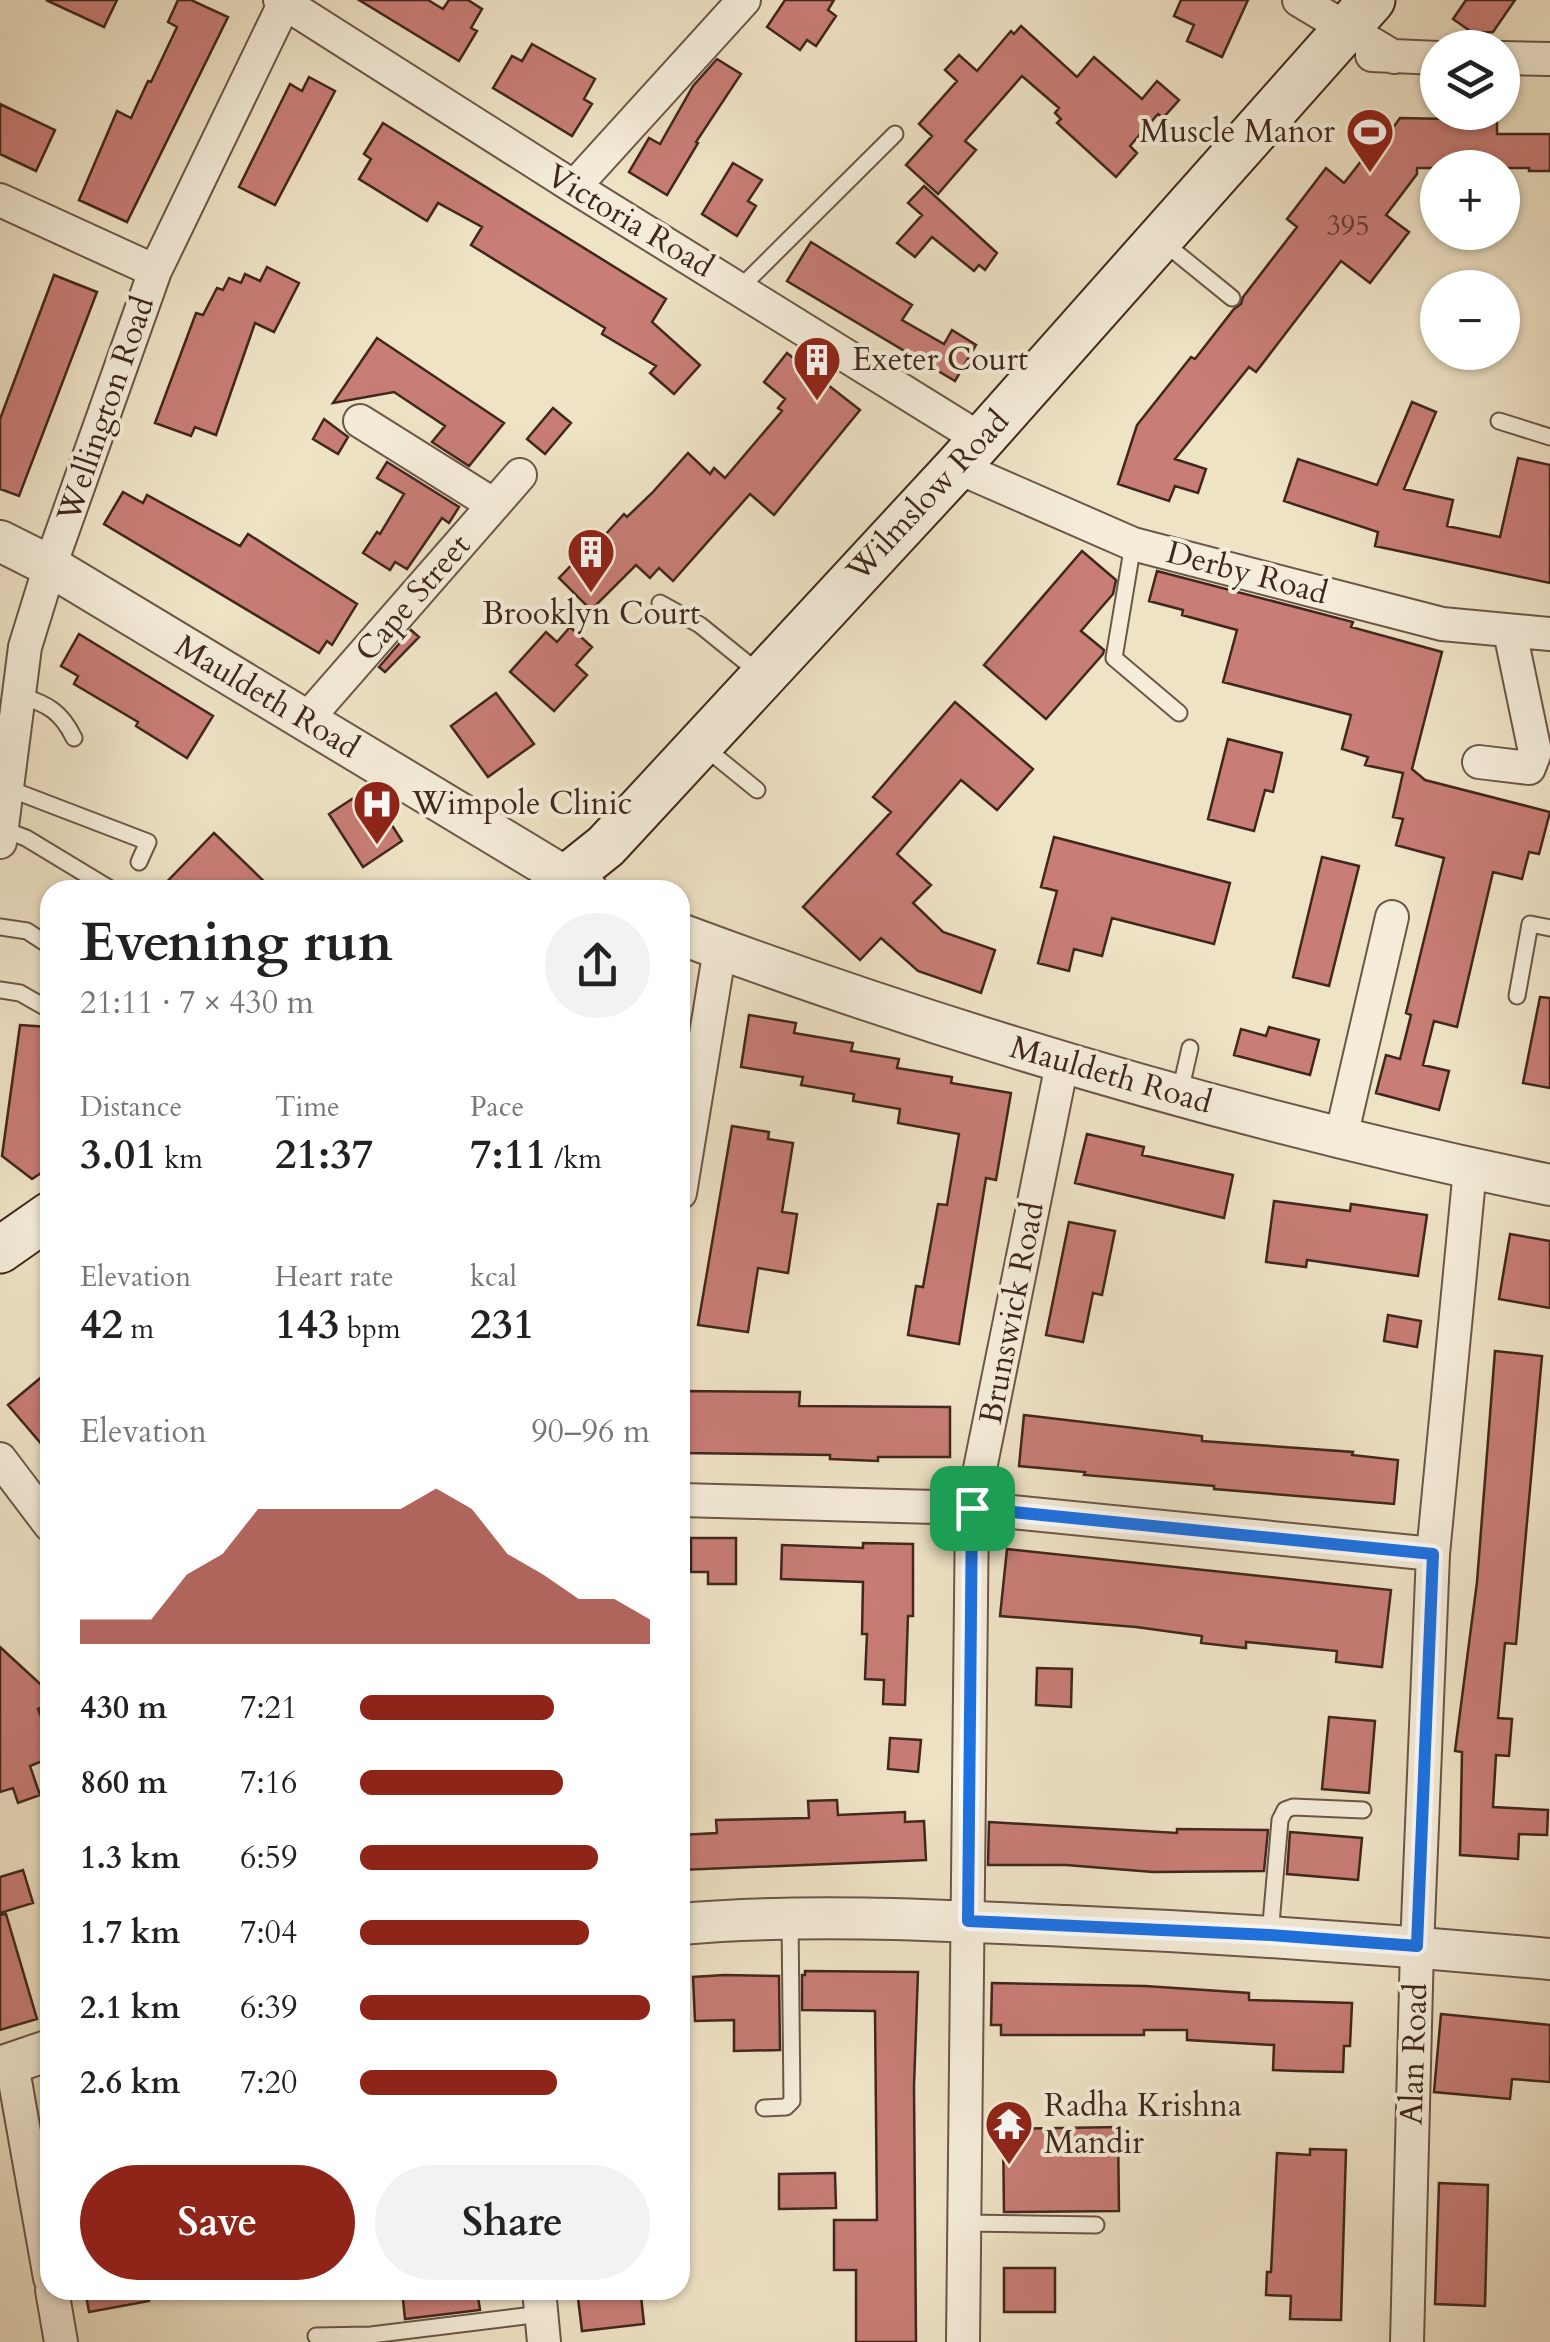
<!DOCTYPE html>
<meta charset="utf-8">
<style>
body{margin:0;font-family:Cardo,serif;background:#f2f2f2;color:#222;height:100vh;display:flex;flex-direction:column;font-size:38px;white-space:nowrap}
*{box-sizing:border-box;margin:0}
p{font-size:32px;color:#767676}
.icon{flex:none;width:55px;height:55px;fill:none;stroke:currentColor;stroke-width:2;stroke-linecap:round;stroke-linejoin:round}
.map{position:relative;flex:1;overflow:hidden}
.details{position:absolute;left:40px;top:880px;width:650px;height:1420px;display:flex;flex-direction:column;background:#fff;border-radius:30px;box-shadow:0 2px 8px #0004}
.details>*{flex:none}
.controls{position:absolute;left:1420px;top:30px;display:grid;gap:20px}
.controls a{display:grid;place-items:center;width:100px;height:100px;border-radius:50%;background:#fff;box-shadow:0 2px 8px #0004;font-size:50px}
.pin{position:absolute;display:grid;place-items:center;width:85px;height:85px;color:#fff;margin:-42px;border-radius:20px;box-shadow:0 5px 15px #0006}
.round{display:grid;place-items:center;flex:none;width:105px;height:105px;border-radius:52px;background:#f2f2f2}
.head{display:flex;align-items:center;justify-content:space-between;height:170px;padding:0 40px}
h1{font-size:55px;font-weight:700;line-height:75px}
.metrics{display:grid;grid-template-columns:repeat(3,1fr);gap:15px;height:170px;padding:10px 40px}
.metrics div{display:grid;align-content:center}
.metrics b{font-size:42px;font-weight:700}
.metrics small{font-size:28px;font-weight:400}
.metrics p{font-size:28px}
.chart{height:280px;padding:20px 40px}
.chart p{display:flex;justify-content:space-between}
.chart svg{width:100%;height:180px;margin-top:10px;fill:#8f2418;opacity:.7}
.primary-button{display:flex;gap:20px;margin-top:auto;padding:20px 40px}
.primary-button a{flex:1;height:115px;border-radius:60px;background:#8f2418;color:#fff;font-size:40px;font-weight:700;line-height:115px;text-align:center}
.primary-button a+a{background:#f2f2f2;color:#222}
ul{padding:0 40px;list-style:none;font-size:32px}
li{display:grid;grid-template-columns:160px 120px 1fr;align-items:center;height:75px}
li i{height:25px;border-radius:12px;background:#8f2418}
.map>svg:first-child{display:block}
.building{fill:#c87d76;stroke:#40271d;stroke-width:2.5}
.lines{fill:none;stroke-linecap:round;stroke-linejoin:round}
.service-casing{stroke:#6c5647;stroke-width:19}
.minor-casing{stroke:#6c5647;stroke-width:36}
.tertiary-casing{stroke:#6c5647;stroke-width:44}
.secondary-casing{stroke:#40271d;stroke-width:49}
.service{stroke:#f5edda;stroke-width:15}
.minor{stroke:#f5edda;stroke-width:32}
.tertiary{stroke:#f5edda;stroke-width:40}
.secondary{stroke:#f5edda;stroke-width:45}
.route-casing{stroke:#fff;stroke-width:20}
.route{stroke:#1a73e8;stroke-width:12}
.labels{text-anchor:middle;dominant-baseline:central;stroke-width:8;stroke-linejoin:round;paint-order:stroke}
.number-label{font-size:28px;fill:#623c33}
.poi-label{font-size:32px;fill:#40271d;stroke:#f5edda;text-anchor:start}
.street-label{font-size:32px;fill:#40271d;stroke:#f5edda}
</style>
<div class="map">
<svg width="1550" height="2342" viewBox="0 0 1550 2342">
<rect width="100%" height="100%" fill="#efe3c6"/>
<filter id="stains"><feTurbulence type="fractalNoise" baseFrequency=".002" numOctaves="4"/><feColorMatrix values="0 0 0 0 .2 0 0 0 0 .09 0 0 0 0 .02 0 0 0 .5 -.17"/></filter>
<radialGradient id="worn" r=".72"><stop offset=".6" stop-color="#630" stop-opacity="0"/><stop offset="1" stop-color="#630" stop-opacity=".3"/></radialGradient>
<path class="building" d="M46 0H117L104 27Z
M178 0H191L228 17 127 222 79 200 117 111 131 118 148 81 151 82 177 27 168 22Z
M359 0H428L443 9 449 0H468L482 9 471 28 477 31 459 61Z
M785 0H834L828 10 836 16 816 46 807 40 800 50 767 27Z
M1181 0H1248L1222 57 1187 41 1194 25 1174 16Z
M1466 0H1515L1493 32 1473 33 1453 19Z
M1021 26 1077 77 1094 57 1142 99 1157 81 1179 100 1163 118 1158 114 1130 146 1137 153 1116 177 1057 123 1061 119 1055 113 1059 108 1022 76 965 141 976 150 938 194 906 165 932 136 919 124 957 81 945 70 959 55 977 71 1011 31 1014 34Z
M532 44 595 79 584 99 592 104 572 136 493 88 512 56 522 61Z
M717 59 741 74 696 142 698 143 667 195 629 172 649 138 660 144 693 86Z
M309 77 335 91 275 205 239 187 290 84 302 91Z
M0 104 55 130 36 171 0 154Z
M1400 118 1497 120V134H1550V171H1529V168H1417V174L1386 215 1409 232 1370 283 1341 261 1256 372 1249 367 1175 459 1206 469 1198 493 1175 486 1169 501 1118 484 1137 425 1191 357 1195 359 1234 309 1241 304 1243 297 1297 227 1287 219 1326 168 1344 183 1366 155 1371 158Z
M383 123 666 299 652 322 700 365 674 394 650 373 656 366 602 334 605 328 471 245 482 227 438 203 427 221 359 179 371 159 364 154Z
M733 163 762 180 748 201 756 206 737 236 702 214Z
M924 186 997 253 985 270 979 265 974 271 932 237 915 257 897 243 922 215 908 203Z
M811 242 912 305 902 320 944 344 952 330 976 345 955 381 787 281Z
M267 267 299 283 274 332 255 323 216 435 195 427 191 436 155 423 196 313 203 315 217 288 223 290 229 278 241 283 245 274 260 281Z
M54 275 97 292 19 496 0 489V419Z
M377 338 504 423 469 466 432 442 445 426 394 392 333 403Z
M787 353 860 410 774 515 750 494 673 581 659 568 650 578 636 565 591 610 559 578 583 553 586 556 624 514 627 517 652 493 688 453 710 474 714 468 725 478 782 411 778 408 785 399 764 382Z
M1412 402 1436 412 1404 489 1453 500 1447 526 1500 537 1518 458 1550 465V583L1375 546 1378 532 1284 501 1298 459 1377 485Z
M553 408 571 423 545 454 527 439Z
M324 419 348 437 338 454 313 439Z
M387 462 459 507 449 523 442 518 407 569 395 562 390 570 363 553 377 532 380 534 404 494 377 478Z
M123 492 143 503 147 495 240 546 248 534 357 604 332 645 327 641 319 653 104 524Z
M1082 551 1116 580 1113 594 1081 631 1104 650 1103 654 1046 719 984 665Z
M1157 571 1353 622 1351 627 1442 652 1412 769 1425 780 1550 812 1539 854 1529 852 1522 879 1493 872 1457 1027 1434 1021 1423 1065 1449 1071 1439 1110 1376 1093 1386 1055 1400 1059 1411 1015 1406 1013 1444 858 1396 845 1403 819 1393 817 1403 773 1365 765 1368 757 1342 749 1351 715 1223 682 1237 630 1182 615 1183 610 1149 601Z
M570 627 592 647 576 665 587 675 554 711 510 672 546 632 557 642Z
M411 630 419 637 385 672 379 667Z
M79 634 213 716 187 758 136 726 138 722 74 684 78 676 61 666Z
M496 693 534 744 488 777 451 726Z
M955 702 1033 769 997 810 961 780 897 854 931 885 913 903 943 932 995 950 981 993 918 971 881 938 860 960 803 907 891 812 873 797Z
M1228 739 1282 753 1273 792 1265 790 1254 831 1208 819Z
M352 799 362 816 379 805 402 841 363 867 329 814Z
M214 833 273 890H159Z
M1054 837 1230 883 1214 944 1112 918 1102 956 1074 949 1069 971 1038 963 1057 891 1041 887Z
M1322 857 1359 866 1329 986 1293 977Z
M1540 997 1550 998V1088L1523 1083Z
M749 1015 796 1023 794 1033 853 1043 851 1051 899 1059 897 1068 952 1077 951 1083 1011 1093 996 1180 986 1178 959 1344 908 1335 916 1286 923 1287 938 1204 947 1205 959 1134 898 1123 900 1109 853 1101 854 1094 801 1085 803 1077 741 1067Z
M20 1025 49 1027 46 1052 50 1053V1167L32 1179 2 1156Z
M1269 1027 1319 1040 1310 1075 1234 1055 1241 1029 1266 1036Z
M732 1126 769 1132 768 1139 793 1143 782 1212 797 1214 788 1273 758 1268 748 1332 698 1325Z
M1087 1134 1144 1147 1142 1155 1233 1175 1224 1218 1075 1183Z
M1274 1201 1350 1211 1351 1204 1427 1215 1418 1276 1307 1260 1306 1267 1266 1262Z
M1069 1222 1115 1231 1102 1295 1093 1293 1083 1342 1046 1335Z
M1510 1234 1550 1241V1308L1499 1299Z
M1388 1315 1421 1321 1417 1347 1384 1341Z
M1495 1351 1542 1356 1516 1644 1505 1643 1498 1718 1512 1719 1509 1756 1496 1755 1493 1807 1548 1810 1547 1835 1519 1834 1518 1859 1460 1855 1462 1752 1455 1751 1477 1582Z
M50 1370V1454L8 1405Z
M680 1391 800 1392 799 1406 950 1407V1457H878V1461L830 1459V1455L680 1453Z
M1024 1415 1202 1436V1441L1353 1452 1352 1455 1398 1460 1394 1504 1214 1489V1486L1084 1475 1085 1472 1019 1466Z
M691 1538H736V1584H708V1572H691Z
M863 1543 913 1544V1616H908L905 1705 883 1704 884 1680 865 1679 867 1634H862L863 1582 781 1579 782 1545 863 1548Z
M1007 1549 1391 1590 1382 1667 1336 1662 1337 1651 1246 1642V1648L1201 1643 1202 1636 1136 1627 1000 1616Z
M0 1647 50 1693V1704L38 1709 50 1739V1758L30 1766 40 1795 18 1803 13 1788 0 1792Z
M1037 1668 1072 1669 1071 1707 1036 1705Z
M1329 1717 1375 1721 1369 1793 1322 1789Z
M890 1738 921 1740 918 1772 888 1769Z
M837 1800 838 1815 905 1812V1822L924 1821 926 1860 680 1870V1835L717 1833 716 1820 809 1818 808 1801Z
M989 1822 1177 1833V1829L1268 1830 1264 1871 1153 1872 1066 1865H988Z
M1290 1832 1362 1838 1358 1880 1287 1874Z
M23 1870 33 1903 0 1913V1877Z
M6 1914 37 2019 0 2030V1915Z
M805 1971 918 1972 914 2086 916 2342H856V2270H834V2220H877L875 2011 802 2010V1975H805Z
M724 1975 779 1976 780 2050 734 2051V2020L695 2021 693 1977Z
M992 1983 1145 1986 1249 1993V2000L1352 2003 1350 2046H1344L1343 2072 1297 2071 1273 2070 1274 2045 1187 2040V2030H1144V2035H1001V2025H991Z
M1441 2014 1550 2025V2082L1512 2079 1510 2099 1434 2092Z
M1118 2127 1119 2211 1004 2212 1003 2129Z
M1310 2149 1346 2150 1341 2320 1290 2319 1291 2296 1266 2295 1267 2272H1271L1277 2153 1310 2155Z
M835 2173 836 2208 779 2209V2174Z
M1439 2183 1488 2185 1485 2306 1435 2304Z
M1004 2268H1055V2312H1004Z
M85 2290H148L149 2301 89 2312Z
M402 2290H477L480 2310 405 2319Z
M577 2290H622L623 2298 641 2296 644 2324 582 2331Z"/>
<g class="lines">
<g class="service-casing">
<path id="service" d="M1163 242 1232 298
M740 288 895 134
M1499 421 1550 437
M1133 544 1114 658 1179 713
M660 603 700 625 758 672
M19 695C47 704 61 711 74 738
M703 746 757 790
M7 788 148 842 139 862
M2 829 26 838 112 890
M0 927 27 931 50 946
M0 990 20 993 50 1010
M1517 996 1530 924 1550 928
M1180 1092 1190 1048
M1270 1935 1280 1820 1285 1810 1293 1807 1363 1810
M764 2108 786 2107 792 2101 790 1920
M965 2223 1096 2225
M316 2336 371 2335 541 2314"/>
</g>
<g class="minor-casing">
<path id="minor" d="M280 0 574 187 982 440
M1299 0 1394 57
M1372 55 1438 58
M1502 58 1550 59
M574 187 744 0
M0 200 155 271
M360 421 494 505
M957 467 1133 544 1442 624 1550 634
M306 720 520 475
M1479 762 1529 768 1535 752 1510 632
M0 842 25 647 50 566 155 271 286 0
M1341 1137 1392 917
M680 1193 720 949
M0 1459 50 1525
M680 1500 972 1508 1433 1554
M12 2064 50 2278
M52 2290 61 2342
M539 2290 544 2342
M963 2342 972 1508 1062 1064
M1407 2342 1417 1947 1433 1554 1470 1169"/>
</g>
<g class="tertiary-casing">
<path id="tertiary" d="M0 541 50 566 587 890
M680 934C963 1039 1254 1124 1550 1185
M680 1924C808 1913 938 1920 1066 1926 1228 1933 1389 1944 1550 1959
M0 2067 50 2050"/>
</g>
<g class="secondary-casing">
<path id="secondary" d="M551 890 606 846 957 467 1372 0
M0 1250 50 1215"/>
</g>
<use href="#service" class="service"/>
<use href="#minor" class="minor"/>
<use href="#tertiary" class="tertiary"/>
<use href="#secondary" class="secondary"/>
</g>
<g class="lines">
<g class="route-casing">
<path id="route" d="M972 1508 1433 1554 1417 1946 1270 1935 968 1921Z"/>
</g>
<use href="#route" class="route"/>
</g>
<defs>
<g id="stadium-pin" transform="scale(2.5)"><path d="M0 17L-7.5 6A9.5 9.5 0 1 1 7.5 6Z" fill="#8f2418" stroke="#f5edda"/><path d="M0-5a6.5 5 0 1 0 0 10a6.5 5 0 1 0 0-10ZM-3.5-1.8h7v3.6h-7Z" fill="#fff"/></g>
<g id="building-pin" transform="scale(2.5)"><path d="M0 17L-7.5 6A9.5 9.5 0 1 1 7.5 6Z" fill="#8f2418" stroke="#f5edda"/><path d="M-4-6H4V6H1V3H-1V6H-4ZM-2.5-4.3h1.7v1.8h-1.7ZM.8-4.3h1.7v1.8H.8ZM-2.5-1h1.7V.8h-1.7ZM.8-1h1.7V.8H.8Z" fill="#fff"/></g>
<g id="hospital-pin" transform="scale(2.5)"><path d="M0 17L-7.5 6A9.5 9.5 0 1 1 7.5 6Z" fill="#8f2418" stroke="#f5edda"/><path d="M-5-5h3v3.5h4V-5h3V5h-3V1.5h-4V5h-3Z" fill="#fff"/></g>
<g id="temple-pin" transform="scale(2.5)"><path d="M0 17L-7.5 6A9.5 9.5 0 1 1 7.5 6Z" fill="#8f2418" stroke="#f5edda"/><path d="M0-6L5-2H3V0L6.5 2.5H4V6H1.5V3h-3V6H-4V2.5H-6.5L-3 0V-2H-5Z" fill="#fff"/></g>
</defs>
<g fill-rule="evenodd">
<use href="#stadium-pin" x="1370" y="132"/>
<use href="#building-pin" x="817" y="360"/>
<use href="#building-pin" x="591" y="552"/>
<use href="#hospital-pin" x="377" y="804"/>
<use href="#temple-pin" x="1009" y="2124"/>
</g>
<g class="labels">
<g class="number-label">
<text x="1348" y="226">395</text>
</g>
<g class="poi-label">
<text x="1335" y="132" text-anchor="end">Muscle Manor</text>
<text x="852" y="360">Exeter Court</text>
<text x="591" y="614" text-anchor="middle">Brooklyn Court</text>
<text x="412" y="804">Wimpole Clinic</text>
<text x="1044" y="2106">Radha Krishna<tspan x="1044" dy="37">Mandir</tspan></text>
</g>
<g class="street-label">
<text transform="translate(630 221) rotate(31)">Victoria Road</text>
<text transform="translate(106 409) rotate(-71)">Wellington Road</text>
<text transform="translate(928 496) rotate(-47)">Wilmslow Road</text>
<text transform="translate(1247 573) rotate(15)">Derby Road</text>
<text transform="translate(413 598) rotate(-49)">Cape Street</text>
<text transform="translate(267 697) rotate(31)">Mauldeth Road</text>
<text transform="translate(1111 1075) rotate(16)">Mauldeth Road</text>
<text transform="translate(1012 1313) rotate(-79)">Brunswick Road</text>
<text transform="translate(1414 2054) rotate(-88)">Alan Road</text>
</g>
</g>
<rect width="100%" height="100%" filter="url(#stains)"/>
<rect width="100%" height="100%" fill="url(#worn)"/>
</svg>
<div class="controls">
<a><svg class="icon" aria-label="layers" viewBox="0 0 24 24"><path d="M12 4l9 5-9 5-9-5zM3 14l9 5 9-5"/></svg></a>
<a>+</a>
<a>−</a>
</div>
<div class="pin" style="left:972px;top:1508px;background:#1e9e55"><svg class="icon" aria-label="arrive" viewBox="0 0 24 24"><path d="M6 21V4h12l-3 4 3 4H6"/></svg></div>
<section class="details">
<div class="head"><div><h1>Evening run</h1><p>21:11 · 7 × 430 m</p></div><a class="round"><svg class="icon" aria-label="share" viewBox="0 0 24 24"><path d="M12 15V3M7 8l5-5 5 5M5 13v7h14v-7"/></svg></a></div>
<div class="metrics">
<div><p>Distance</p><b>3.01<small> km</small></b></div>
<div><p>Time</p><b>21:37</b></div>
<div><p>Pace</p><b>7:11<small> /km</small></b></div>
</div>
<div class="metrics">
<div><p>Elevation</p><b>42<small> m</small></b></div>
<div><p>Heart rate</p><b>143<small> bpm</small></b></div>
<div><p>kcal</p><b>231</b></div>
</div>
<div class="chart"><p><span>Elevation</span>90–96 m</p>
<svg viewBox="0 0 160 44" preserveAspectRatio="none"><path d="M0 44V38L10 38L20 38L30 27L40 22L50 11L60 11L70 11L80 11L90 11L100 6L110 11L120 22L130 27L140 33L150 33L160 38V44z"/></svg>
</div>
<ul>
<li><b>430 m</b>7:21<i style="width:67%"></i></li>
<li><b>860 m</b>7:16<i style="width:70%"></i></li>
<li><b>1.3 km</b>6:59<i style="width:82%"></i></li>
<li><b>1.7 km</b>7:04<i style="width:79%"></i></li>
<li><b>2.1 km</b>6:39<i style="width:100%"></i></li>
<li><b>2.6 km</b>7:20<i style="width:68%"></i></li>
</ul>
<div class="primary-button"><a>Save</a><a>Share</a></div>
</section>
</div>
